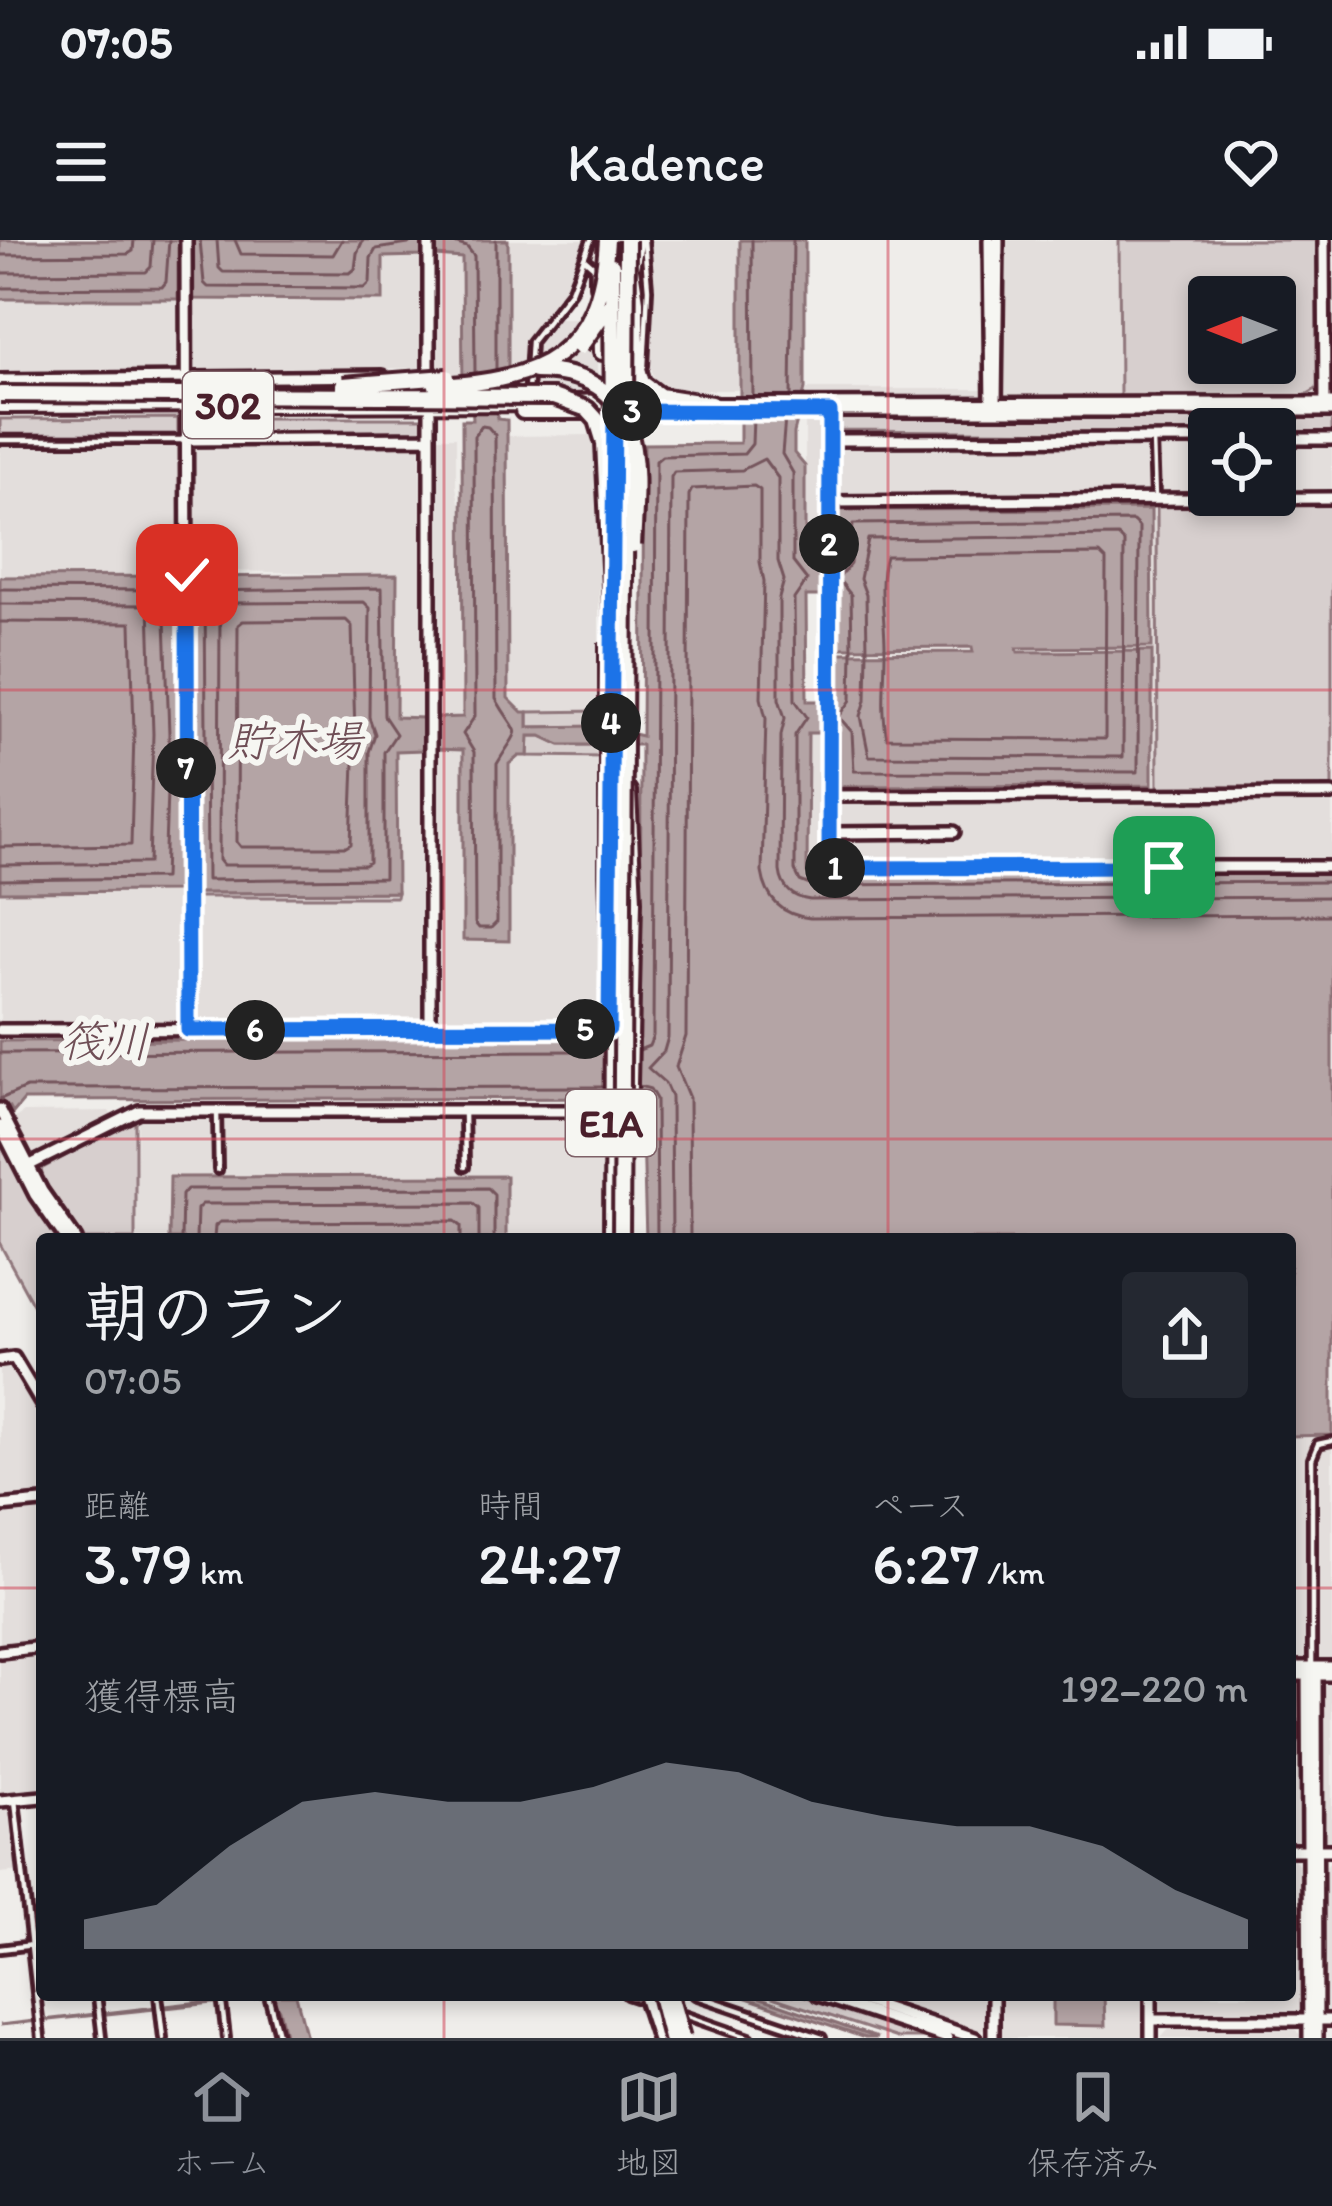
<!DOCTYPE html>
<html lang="ja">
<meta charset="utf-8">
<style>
body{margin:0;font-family:Itim,"Klee One",sans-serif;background:#242831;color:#f1f3f6;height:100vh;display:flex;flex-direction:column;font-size:45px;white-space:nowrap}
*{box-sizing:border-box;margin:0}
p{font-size:39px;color:#9ea1a6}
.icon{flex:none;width:66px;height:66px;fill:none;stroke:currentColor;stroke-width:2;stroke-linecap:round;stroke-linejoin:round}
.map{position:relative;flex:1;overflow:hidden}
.details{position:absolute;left:36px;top:993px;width:1260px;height:768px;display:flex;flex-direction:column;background:#171b24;border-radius:12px;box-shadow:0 6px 18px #0003}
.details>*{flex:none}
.needle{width:78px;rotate:270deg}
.buttons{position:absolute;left:1188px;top:36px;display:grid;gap:24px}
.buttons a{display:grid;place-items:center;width:108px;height:108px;border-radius:12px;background:#171b24;box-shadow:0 6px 18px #0003;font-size:60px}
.pin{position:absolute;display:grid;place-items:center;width:102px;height:102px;color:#fff;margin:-51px;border-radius:24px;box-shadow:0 6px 18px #0006}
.km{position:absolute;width:60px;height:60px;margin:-30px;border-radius:50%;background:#222;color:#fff;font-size:33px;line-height:60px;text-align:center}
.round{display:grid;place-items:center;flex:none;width:126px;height:126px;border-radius:12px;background:#242831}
.overview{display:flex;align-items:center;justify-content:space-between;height:204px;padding:0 48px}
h1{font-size:66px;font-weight:600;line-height:90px}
.figures{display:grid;grid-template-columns:repeat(3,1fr);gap:18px;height:204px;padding:12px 48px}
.figures div{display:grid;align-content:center}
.figures b{font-size:60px;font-weight:600}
.figures small{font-size:33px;font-weight:400}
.figures p{font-size:33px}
.chart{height:336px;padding:24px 48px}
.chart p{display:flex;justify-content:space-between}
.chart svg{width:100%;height:216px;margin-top:12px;fill:#8c9099;opacity:.7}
.status{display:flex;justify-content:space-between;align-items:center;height:84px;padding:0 60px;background:#171b24;direction:ltr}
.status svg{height:33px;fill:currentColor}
header{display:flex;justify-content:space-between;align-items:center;height:156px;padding:0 48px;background:#171b24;font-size:54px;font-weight:600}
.tab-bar{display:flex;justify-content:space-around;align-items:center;height:168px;border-top:3px solid #363941;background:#171b24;font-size:33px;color:#9ea1a6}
.tab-bar a{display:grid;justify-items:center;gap:6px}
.tab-bar .selected{color:#8c9099}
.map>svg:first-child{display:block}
.built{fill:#e3dedc;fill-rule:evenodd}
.green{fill:#d7cfce;stroke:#90777c;stroke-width:3;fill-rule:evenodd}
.water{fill:#b4a4a5;stroke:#8a6f74;stroke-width:3;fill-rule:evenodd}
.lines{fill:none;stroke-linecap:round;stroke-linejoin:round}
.shore{stroke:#74545c;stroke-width:3}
.street-casing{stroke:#4a1f2b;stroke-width:14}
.secondary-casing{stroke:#4a1f2b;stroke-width:18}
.primary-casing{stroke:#4a1f2b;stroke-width:20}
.highway-casing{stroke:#4a1f2b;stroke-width:22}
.street{stroke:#f6f6f2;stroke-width:4.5}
.secondary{stroke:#f6f6f2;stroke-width:9}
.primary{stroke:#f6f6f2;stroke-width:10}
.highway{stroke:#f6f6f2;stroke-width:14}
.highway-bridge-casing{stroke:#4a1f2b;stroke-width:22;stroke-linecap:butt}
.highway-bridge{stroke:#f6f6f2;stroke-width:14}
.route-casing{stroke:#fff;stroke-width:24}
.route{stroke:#1a73e8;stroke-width:15}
.grid{fill:none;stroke:#d1495b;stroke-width:3;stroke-opacity:0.55}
.labels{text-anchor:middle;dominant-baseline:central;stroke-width:12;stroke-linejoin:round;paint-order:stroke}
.shield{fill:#f6f6f2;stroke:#7e6067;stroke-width:3}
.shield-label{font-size:39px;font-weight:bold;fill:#4a1f2b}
.water-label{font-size:45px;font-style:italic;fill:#6f4e56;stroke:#f6f6f2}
</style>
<div class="status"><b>07:05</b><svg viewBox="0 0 49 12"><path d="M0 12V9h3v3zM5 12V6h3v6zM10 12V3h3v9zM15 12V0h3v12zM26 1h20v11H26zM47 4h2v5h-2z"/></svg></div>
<header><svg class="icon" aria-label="menu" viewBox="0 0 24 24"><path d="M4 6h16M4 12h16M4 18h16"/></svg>Kadence<svg class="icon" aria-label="heart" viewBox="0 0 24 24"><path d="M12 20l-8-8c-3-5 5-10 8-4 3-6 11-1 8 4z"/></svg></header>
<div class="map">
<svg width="1332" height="1798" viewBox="0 0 1332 1798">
<rect width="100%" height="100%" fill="#efedea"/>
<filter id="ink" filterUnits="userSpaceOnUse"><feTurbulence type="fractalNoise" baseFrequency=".00833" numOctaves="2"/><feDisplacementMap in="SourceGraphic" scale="24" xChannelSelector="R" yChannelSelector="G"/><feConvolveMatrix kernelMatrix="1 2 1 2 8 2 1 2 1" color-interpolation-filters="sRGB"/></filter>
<g filter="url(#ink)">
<path class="built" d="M508 0H588L581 23 564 56 527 101 524 158 508 157Z
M648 0H740L741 150H674L654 138 649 120Z
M983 0H1332V630L807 633V493H840V545H1152L1151 270 838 271V323H805V149H982ZM1209 57H1275V123H1209ZM1209 189H1275V255H1209Z
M422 16 423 124 420 128 192 131V59L382 60 383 17Z
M436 16 462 17 463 157H436Z
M0 59H178V131L0 134Z
M555 78H590L598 110V152L532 155 533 104Z
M592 195 599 199V471L522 472 508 458 507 196Z
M438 197H456V246L459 262H462L463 478H436Z
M175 203 178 206V336L0 337V204Z
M420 203 423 478H396V335L192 330 191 207Z
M436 509 463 510 464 700H509V525L519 516 604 517 603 782 440 784 437 780Z
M396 510H423L424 781 196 784 192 781V658L396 656Z
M179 651 180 782 0 785V652Z
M109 871 112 876 36 914 28 912 12 880 24 872Z
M602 876 605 999H506V937H171L170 999H315H135L138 877Z
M9 1122 42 1171V1258L0 1262V1123Z
M1332 1195V1420H1290V1196Z
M42 1265V1403L0 1408V1269Z
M42 1410V1553L0 1558V1415Z
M1290 1442 1302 1448V1599L1295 1607H1290Z
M1328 1442H1332V1607L1322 1599V1448Z
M14 1563 21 1631 0 1633V1564Z
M1290 1616 1304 1629 1303 1769 1296 1776H1164L1158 1767V1755H1290Z
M1332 1620V1776H1330L1323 1769V1628Z
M862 1755H986V1788L974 1793Z
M999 1755H1053V1785L1104 1786V1755H1144V1798H1001Z
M1169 1789H1295L1303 1798H1161Z"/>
<path class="green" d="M1119 0H1317L1318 148 1304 156H1120ZM1209 57H1275V123H1209Z
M301 138 423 142 422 158H191L194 143Z
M176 143 178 158 0 159V144Z
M1332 176V193H1275V189H1209V193L838 190 841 177Z
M178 178V194H0V179Z
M191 178H423V193L191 194Z
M1332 262V549L1158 550 1157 264Z
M604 471 605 487H528V472Z
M528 496H541L561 505H604V517L528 516Z
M190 500 193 653 397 652 396 657H189Z
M135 879V999H83L43 939 41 929Z
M0 899 25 947 59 999H42V1081L0 1004Z
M766 1755H801L927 1798H897Z"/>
<path class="water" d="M0 0H508V157L498 158 497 179 507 180 508 458 522 472H528V487L599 486 642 496 644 204 740 203V0H805V149L794 193V213L805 226V322L838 323V270L1151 269 1152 407 1017 408 1018 412 1152 411V545L840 546V493H808L807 632 1332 630V1195L1290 1196V999H646L642 858 24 860 13 873 10 867 0 872V801L640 798 641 505H560L541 496H529L528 516H519L509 524V701L463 700V510L436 509 433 498 423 500V510L396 511 397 652 192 653 193 503 183 500 178 503 179 651 0 652V337L178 336 179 487 183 491 193 488 192 337 397 335 396 477 423 478V487L433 490 436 478 463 477 462 180H473L472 158 463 157 462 18 436 16 433 5 422 7V16L383 17V60L192 59 188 5 178 8V59H0ZM806 356H839V408L972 407 973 412 839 413V461H807Z
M506 936V999H169L170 937Z
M261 1755H296L307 1798H286L279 1769 271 1757 0 1785Z
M738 1755H753L877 1798H865Z
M1053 1755H1104L1105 1786 1053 1785Z"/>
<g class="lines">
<path class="shore" d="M200 0 204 43 208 47 365 48 370 43 371 18 376 9 408 4 413 0
M217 0 219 28 223 32 350 33 355 29 357 13 363 0
M235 0 241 14 333 15 342 0
M445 0 467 7 474 16 475 133
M752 0 753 156
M0 15 128 14 133 11 134 0
M0 33 146 32 151 27 153 0
M0 48 162 47 166 42 169 0
M496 129V0
M791 156 793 0
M785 178 782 214 793 233V322L807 340 794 359 795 460 807 477 795 495V630L800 641 810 645 1332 642
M482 186 488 187 495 195 496 459C521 503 523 480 497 524V682L491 688H479L475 683 474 512 463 494 475 476 474 196Z
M1133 281 1139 287 1138 532 854 531 852 492 839 477 851 460 852 410 851 355 838 339 850 324 853 284Z
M1118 296 1124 302 1123 517 869 516 861 476 866 460 867 410 866 355 860 339 868 299Z
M1100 314 1106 320 1105 499 887 498C881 470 885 442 885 412 886 381 877 346 886 316Z
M382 348 384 476 396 494 384 512V638L207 640 205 351Z
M0 349 164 350 169 494 164 638 0 640
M364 362 370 368 369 477 375 494 369 512V622L364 625H223L219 620 220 367 225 363Z
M0 364 149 365 153 494 149 623 0 625
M346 380 352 386 355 494 351 604 346 607H241L237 602 238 385 243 381Z
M0 382 131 383 134 493 131 605 0 607
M639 810 649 806 653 796 656 221 662 216 744 214 752 204 753 178
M0 813 603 811
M639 846 650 849 656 859 657 999
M0 859 26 848 603 847
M181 999 182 955 187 949 488 948 494 954V999
M196 999 197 969 202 964 473 963 479 968V999
M214 999 215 986 220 982 455 981 461 986V999
M672 999 671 857 665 843 648 828 664 811 668 797 671 237 674 232 742 230 764 219 778 238V321L784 340 779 358V459L785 478 781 495 780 631C782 648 793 658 810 660L1332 657
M690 999 689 858 676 827 686 796 689 255 692 249 754 246 760 250V322L764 341 761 458 766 478 762 632C766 659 782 675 810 678L1332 675"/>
<g class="street-casing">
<path id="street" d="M586 20 594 27V46
M644 126 648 49 644 0
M528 152 531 102 571 51 591 0
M0 200H185
M1153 200 1155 258
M217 870 218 930
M464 873 465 927
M1312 1427V1219L1318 1204 1332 1201
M15 1560 41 1798
M0 1709 42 1704
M97 1755 102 1798
M158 1755 163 1798
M221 1755 226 1798
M268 1755 279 1798
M627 1755 636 1758
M695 1755 822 1798
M684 1775 750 1798"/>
</g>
<g class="secondary-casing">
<path id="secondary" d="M186 0 188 791
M429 0V139
M989 0 991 167
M1324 0 1325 166
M0 140 382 136
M625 162 668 163
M709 164 1332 163
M829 164V627H1332
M996 166 998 0
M624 171H1332
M430 172V790
M1275 199H1332
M185 200 430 198
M829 200 1209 199
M829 262 1332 258
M828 556 1332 554
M829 593 954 592
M0 790 609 789
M0 869 42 951 76 999
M0 886 35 955 66 999
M22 929 139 871H608
M0 1120 14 1118 42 1165
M0 1266 42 1262
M0 1412 42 1407
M1290 1427H1332
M1307 1427 1309 1798
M1316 1427 1317 1798
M1290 1435H1332
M0 1561 42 1557
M1290 1610H1332
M818 1755 947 1798
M847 1755 975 1798
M1151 1780H1332
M993 1798V1755
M1151 1798V1755"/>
</g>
<g class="primary-casing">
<path id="primary" d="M644 1755 658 1798"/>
</g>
<g class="highway-casing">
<path id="highway" d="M631 29 636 61V121L642 143 660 156 711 164
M630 32 637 0
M601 75 602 112
M472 151 515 145
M571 163 614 162
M0 165 530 163
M523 171H584
M614 410 617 574
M615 682 617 626
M628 888 633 661 628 551
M612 999 613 758"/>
</g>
<use href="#street" class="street"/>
<use href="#secondary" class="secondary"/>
<use href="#primary" class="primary"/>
<use href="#highway" class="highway"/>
<g class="highway-bridge-casing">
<path id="highway-bridge" d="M612 25 613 213
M580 107 612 62
M535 131C647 132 638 223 633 305
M343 145 447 137
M436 146C541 141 601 115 607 0
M0 154 553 157 587 169 597 180 604 203 614 410
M608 402V635L613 767
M621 999 627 0
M660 1755 671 1798
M670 1755 682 1798"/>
</g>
<use href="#highway-bridge" class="highway-bridge"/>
</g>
</g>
<g class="lines" filter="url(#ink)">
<g class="route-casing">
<path id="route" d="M187 335 188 790 609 789 614 171 830 172 829 628 1164 627"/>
</g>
<use href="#route" class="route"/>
</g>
<path class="grid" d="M444 0V999M888 0V999M0 450H1332M0 899H1332M0 1348H42M1290 1348H1332M444 1755V1798M888 1755V1798"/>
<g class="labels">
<g class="shield">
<rect x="183" y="132" width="90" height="66" rx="9"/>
<rect x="566" y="850" width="90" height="66" rx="9"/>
</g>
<g class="shield-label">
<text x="228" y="165">302</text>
<text x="611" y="883">E1A</text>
</g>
<g class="water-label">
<text x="295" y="500">貯木場</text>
<text x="105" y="801">筏川</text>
</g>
</g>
</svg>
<div class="buttons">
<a><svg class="needle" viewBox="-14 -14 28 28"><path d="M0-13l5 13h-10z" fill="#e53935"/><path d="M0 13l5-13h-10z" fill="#9ea1a6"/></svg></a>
<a><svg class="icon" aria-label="locate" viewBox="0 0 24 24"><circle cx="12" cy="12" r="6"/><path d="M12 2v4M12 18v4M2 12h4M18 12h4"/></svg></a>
</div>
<div class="pin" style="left:1164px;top:627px;background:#1e9e55"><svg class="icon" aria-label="arrive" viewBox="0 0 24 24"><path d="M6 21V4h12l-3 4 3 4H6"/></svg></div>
<div class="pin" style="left:187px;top:335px;background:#d93025"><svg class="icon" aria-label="check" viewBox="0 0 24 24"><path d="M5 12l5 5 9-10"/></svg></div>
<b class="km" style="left:835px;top:628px">1</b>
<b class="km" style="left:829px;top:304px">2</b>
<b class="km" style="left:632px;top:171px">3</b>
<b class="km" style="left:611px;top:483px">4</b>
<b class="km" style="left:585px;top:789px">5</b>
<b class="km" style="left:255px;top:790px">6</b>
<b class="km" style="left:186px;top:528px">7</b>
<section class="details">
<div class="overview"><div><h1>朝のラン</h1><p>07:05</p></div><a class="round"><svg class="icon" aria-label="share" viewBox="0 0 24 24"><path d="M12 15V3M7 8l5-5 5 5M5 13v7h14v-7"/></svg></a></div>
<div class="figures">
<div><p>距離</p><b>3.79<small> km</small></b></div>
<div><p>時間</p><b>24:27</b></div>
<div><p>ペース</p><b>6:27<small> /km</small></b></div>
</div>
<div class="chart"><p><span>獲得標高</span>192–220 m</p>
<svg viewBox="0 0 160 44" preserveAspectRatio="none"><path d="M0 44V38L10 35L20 23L30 14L40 12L50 14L60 14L70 11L80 6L90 8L100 14L110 17L120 19L130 19L140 23L150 32L160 38V44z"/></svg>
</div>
</section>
</div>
<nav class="tab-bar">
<a class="selected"><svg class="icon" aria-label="home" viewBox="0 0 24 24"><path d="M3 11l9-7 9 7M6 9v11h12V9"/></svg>ホーム</a>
<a><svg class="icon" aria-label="map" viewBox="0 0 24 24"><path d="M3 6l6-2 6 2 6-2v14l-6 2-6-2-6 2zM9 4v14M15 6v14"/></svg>地図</a>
<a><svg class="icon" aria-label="saved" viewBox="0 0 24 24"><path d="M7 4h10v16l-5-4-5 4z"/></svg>保存済み</a>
</nav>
